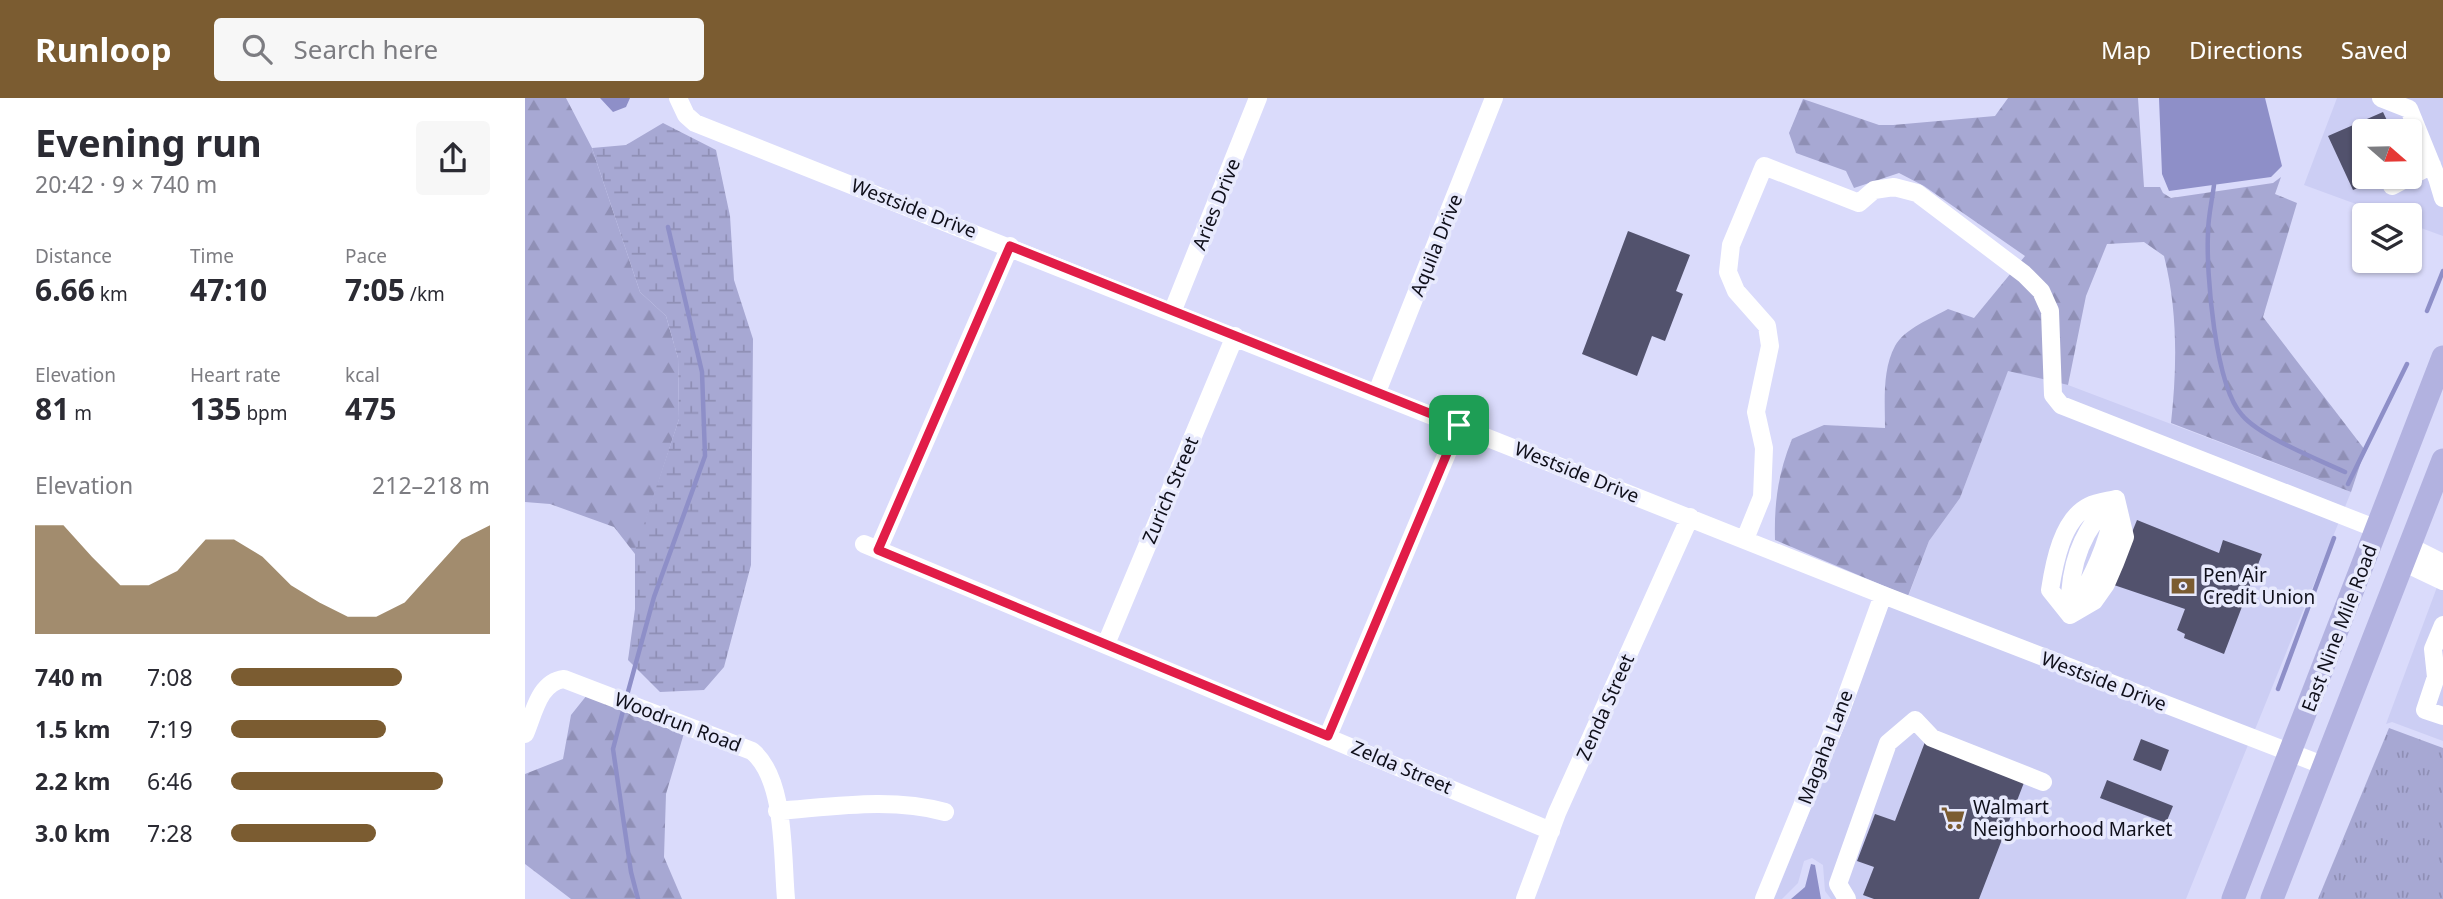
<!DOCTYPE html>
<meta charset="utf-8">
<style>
body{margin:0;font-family:"Noto Sans",sans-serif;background:#f7f7f7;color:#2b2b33;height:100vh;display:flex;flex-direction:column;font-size:26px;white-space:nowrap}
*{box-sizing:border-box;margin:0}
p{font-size:23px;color:#7c7c81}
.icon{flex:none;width:38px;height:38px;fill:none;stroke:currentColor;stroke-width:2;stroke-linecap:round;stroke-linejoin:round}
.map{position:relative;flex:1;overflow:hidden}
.details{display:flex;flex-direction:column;background:#fff;width:525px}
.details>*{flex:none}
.needle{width:46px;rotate:110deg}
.tools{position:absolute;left:1827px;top:21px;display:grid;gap:14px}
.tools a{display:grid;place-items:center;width:70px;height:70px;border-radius:7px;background:#fff;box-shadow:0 2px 5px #0004;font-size:35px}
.pin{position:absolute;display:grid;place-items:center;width:60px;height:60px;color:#fff;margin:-30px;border-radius:14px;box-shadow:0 4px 10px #0006}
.round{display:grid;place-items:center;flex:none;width:74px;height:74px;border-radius:7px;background:#f7f7f7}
.headline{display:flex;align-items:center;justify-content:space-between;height:119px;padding:0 35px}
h1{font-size:38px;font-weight:700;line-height:52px}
.figures{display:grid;grid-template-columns:repeat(3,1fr);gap:10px;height:119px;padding:7px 35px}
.figures div{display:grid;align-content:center}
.figures b{font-size:30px;font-weight:700}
.figures small{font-size:19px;font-weight:400}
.figures p{font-size:19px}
.chart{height:196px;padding:14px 35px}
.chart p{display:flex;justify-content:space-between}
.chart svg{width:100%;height:126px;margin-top:7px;fill:#7b5c31;opacity:.7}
ul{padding:0 35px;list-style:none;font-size:23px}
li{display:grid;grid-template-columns:112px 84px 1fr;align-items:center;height:52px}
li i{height:18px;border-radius:9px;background:#7b5c31}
header{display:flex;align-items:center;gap:42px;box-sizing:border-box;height:98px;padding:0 35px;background:#7b5c31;color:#fff}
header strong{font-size:33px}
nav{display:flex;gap:38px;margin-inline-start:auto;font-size:24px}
.search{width:490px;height:63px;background:#f7f7f7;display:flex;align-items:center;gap:18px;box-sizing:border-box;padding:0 24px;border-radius:7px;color:#7c7c81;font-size:26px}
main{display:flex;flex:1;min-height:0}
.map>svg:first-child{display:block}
.built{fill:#cccef4;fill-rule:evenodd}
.grass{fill:url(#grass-tufts)}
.forest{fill:url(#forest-firs)}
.wetland{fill:url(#wetland-marsh)}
.water{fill:#8e8fc8}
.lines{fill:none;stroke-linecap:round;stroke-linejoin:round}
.stream{stroke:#8e8fc8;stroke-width:4.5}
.building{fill:#52526d}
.minor{stroke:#fff;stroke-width:18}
.major{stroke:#b2b2e0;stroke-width:23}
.route-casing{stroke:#fff;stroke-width:14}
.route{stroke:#e11d48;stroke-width:9}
.labels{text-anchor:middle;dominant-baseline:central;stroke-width:7;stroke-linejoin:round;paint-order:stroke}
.street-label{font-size:19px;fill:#0f0f1a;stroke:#e8eafd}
.poi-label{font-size:19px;fill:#0f0f1a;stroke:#e8eafd;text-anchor:start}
</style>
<header>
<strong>Runloop</strong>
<div class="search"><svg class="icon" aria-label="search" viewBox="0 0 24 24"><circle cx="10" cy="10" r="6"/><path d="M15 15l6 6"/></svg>Search here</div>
<nav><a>Map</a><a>Directions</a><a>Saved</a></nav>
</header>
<main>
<section class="details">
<div class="headline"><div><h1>Evening run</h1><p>20:42 · 9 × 740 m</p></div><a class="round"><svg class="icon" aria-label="share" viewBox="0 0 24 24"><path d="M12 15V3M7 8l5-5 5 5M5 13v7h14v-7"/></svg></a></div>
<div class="figures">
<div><p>Distance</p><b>6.66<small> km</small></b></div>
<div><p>Time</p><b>47:10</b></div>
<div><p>Pace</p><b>7:05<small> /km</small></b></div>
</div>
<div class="figures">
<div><p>Elevation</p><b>81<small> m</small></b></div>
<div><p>Heart rate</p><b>135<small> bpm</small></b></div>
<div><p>kcal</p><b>475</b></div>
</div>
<div class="chart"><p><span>Elevation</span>212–218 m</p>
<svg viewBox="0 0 160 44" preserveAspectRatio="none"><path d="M0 44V6L10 6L20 17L30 27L40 27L50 22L60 11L70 11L80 17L90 27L100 33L110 38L120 38L130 33L140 22L150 11L160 6V44z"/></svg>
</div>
<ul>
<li><b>740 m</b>7:08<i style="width:66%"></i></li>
<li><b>1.5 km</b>7:19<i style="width:60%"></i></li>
<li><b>2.2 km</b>6:46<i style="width:82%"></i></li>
<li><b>3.0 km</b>7:28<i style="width:56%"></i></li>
</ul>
</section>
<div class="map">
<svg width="1918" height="801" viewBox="0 0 1918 801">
<defs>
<pattern id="grass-tufts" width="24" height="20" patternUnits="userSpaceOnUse" patternTransform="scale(1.75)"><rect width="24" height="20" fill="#a7a8d3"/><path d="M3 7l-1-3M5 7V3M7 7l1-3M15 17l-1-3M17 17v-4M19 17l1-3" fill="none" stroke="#8f8fb5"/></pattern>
<pattern id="forest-firs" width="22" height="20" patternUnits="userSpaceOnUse" patternTransform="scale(1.75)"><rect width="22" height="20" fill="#a7a8d3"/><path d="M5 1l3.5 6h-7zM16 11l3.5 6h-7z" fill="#8f8fb5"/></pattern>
<pattern id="wetland-marsh" width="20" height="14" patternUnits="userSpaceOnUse" patternTransform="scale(1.75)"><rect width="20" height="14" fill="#a7a8d3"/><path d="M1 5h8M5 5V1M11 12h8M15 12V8" fill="none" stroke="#8f8fb5"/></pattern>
</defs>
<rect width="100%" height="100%" fill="#dadbfb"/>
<path class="built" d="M1812 0H1918V138L1885 126V117H1861L1779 87ZM1839 33H1885V79H1839Z
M1483 272 1543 287 1826 394 1729 634 1383 499 1404 443 1435 400Z
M1918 473V643L1867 624 1861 626Z
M1363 507 1723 647 1661 801H1306L1300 793 1298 767 1287 760 1279 763 1273 785 1257 801H1249L1324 616Z"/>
<path class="grass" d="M1864 630 1918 650V801H1793Z"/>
<path class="forest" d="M0 0H41L67 50 115 194 141 218 153 260 154 321 110 456 89 429 25 406 0 404Z
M1483 0H1613L1619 89H1635L1638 95 1646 100 1748 85 1756 79 1750 96 1772 105 1738 219 1840 352 1826 394 1646 325C1652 270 1653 213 1639 158L1619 144 1582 146 1561 198 1543 287 1483 273 1435 400 1404 443 1383 498 1250 442C1249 406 1253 375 1267 341L1299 327 1360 330C1360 304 1357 272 1370 248 1379 231 1407 220 1423 211L1449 220 1500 158 1399 88 1374 75 1329 90 1321 73 1271 55 1264 35 1278 1 1354 27H1368L1470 18Z
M62 597 159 635 141 696 139 759 157 801H46L0 766V676L38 661 46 617Z"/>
<path class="wetland" d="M138 25 191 52 205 118 209 182 228 241 226 467 199 569 179 592 135 594 103 562 110 511V453L154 321 153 260 141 218 115 194 67 50 101 47Z"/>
<path class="water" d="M75 0H105L101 9 88 14Z
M1634 0H1740L1757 68 1746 79 1644 93 1637 76Z
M1286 766 1290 767 1296 801H1266L1280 789Z"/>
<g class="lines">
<path class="stream" d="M1689 87C1687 103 1683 119 1683 135 1681 175 1690 288 1717 317 1734 338 1794 362 1820 374
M1902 213 1918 173
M1823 386 1882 266
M1753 591 1809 440
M101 601 129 499 180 358 177 274 143 129
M99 609 88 651 106 774 113 801"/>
</g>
<path class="building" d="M1858 14 1867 33H1839V79H1847L1850 83 1828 92 1803 38Z
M1103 133 1165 157 1151 193 1158 196 1140 243 1127 238 1112 278 1057 256Z
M1612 422 1694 455 1698 442 1737 456 1699 556 1659 540 1660 536 1652 532 1660 511 1586 486Z
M1616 641 1644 652 1636 673 1608 662Z
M1400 644 1500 682 1454 801H1349L1338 797 1349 769 1332 763 1350 716 1370 723Z
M1582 682 1648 708 1641 725 1575 700Z"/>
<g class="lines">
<path class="minor" d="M153 0 161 17 170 25 1358 497 1800 668
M1856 0 1884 11 1912 80
M1918 84 1912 80 1918 100
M1867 88 1907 67
M648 212 733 0
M852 294 969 0
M1220 441 1237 399 1239 350 1231 314 1245 248 1242 228 1211 193 1203 174 1206 147 1239 68 1334 105 1349 92 1369 89 1392 95 1499 176 1516 193 1525 213 1528 297 1536 307 1852 431
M339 446 1026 733
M1884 448 1918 465
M353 452 485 148
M1878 464 1918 483
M1547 513C1568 479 1583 447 1590 407
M1545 517 1525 492C1529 466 1537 421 1564 408 1572 404 1583 403 1591 401
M1545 517 1569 503 1581 486 1590 465 1600 439 1591 401
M1545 517C1543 473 1555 432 1588 403
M1918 527 1908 551 1911 579 1900 612 1918 618
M581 546 710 238
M0 636C9 615 14 584 39 581L227 653C261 681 257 758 261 801
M803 638 934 327
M252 713C307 709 366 699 420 714
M1000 801 1032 715 1165 419
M1239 801 1316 613 1358 497
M1322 801 1313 786 1363 645 1390 622 1407 640 1518 684"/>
<path class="major" d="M1708 801 1918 259
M1747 801 1918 362"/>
</g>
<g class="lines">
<g class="route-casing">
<path id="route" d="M485 148 934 327 803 638 353 452Z"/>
</g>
<use href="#route" class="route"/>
</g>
<defs>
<g id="bank-bare" transform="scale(1.89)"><path d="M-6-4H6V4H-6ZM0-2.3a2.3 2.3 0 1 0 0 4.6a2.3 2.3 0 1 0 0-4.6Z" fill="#7b5c31" stroke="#e8eafd" stroke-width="2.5" paint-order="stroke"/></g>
<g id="supermarket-bare" transform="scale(1.89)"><path d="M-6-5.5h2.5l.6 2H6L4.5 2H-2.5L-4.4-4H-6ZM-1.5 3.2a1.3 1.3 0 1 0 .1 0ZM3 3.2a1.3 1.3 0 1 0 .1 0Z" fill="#7b5c31" stroke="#e8eafd" stroke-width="2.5" paint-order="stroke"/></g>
</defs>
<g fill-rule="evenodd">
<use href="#bank-bare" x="1658" y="488"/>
<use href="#supermarket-bare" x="1428" y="720"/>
</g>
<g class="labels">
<g class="street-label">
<text transform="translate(691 106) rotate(-68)">Aries Drive</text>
<text transform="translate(389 110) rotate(21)">Westside Drive</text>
<text transform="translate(911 147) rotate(-68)">Aquila Drive</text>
<text transform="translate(1052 374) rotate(22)">Westside Drive</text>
<text transform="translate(645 392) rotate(-67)">Zurich Street</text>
<text transform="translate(1814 530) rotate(-69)">East Nine Mile Road</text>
<text transform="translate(1579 583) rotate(21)">Westside Drive</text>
<text transform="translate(1080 609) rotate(-66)">Zenda Street</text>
<text transform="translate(153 624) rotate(21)">Woodrun Road</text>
<text transform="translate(1300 649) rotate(-69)">Magaha Lane</text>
<text transform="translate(877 669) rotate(23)">Zelda Street</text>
</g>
<g class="poi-label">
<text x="1678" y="477">Pen Air<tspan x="1678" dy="22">Credit Union</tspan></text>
<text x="1448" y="709">Walmart<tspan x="1448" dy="22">Neighborhood Market</tspan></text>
</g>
</g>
</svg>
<div class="tools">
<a><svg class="needle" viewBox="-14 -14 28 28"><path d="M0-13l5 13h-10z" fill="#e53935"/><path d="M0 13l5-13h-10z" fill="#7c7c81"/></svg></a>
<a><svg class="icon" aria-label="layers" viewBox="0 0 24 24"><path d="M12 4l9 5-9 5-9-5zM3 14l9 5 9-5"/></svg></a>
</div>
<div class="pin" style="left:934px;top:327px;background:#1e9e55"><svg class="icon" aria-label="arrive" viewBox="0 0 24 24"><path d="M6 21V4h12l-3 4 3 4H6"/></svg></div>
</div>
</main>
